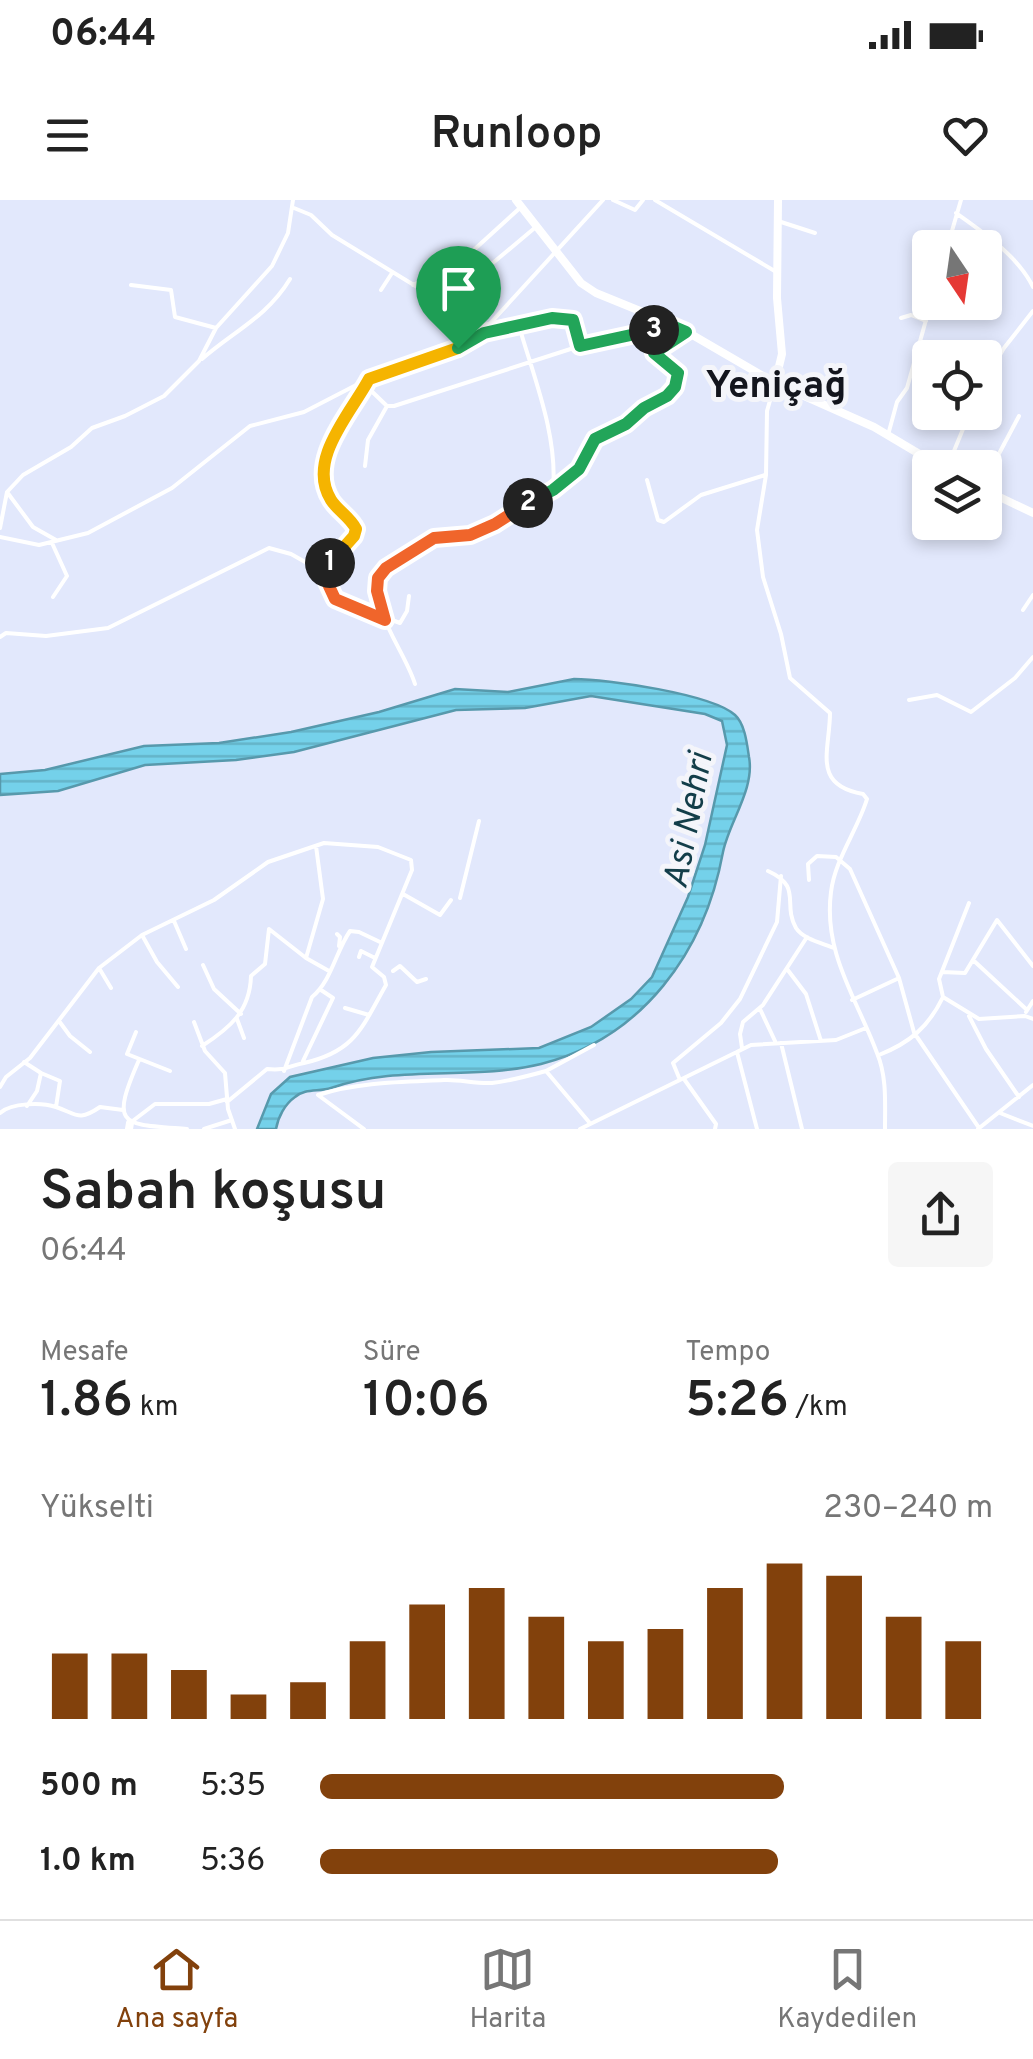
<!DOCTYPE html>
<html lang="tr">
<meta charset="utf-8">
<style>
body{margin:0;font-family:Overpass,sans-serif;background:#f6f6f6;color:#222;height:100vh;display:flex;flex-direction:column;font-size:38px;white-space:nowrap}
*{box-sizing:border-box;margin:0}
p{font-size:32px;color:#767676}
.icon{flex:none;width:55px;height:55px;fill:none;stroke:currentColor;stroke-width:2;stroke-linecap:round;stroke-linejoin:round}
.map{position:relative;height:929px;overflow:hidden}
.sheet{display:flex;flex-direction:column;background:#fff;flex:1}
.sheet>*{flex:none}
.needle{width:65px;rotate:167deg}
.controls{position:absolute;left:912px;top:30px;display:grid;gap:20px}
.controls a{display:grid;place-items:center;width:90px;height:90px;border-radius:10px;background:#fff;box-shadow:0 5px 15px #0003;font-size:50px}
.pin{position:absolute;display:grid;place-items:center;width:85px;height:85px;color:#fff;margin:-102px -42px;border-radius:50% 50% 50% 0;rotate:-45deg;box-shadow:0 0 10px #0007}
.pin .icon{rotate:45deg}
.km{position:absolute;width:50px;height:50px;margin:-25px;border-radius:50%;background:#222;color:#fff;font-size:28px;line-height:50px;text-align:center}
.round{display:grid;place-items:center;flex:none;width:105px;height:105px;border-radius:10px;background:#f6f6f6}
.headline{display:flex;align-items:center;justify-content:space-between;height:170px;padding:0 40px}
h1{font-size:55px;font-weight:600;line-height:75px}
.stats{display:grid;grid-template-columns:repeat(3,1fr);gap:15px;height:170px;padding:10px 40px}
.stats div{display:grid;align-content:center}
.stats b{font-size:50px;font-weight:600}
.stats small{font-size:28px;font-weight:400}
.stats p{font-size:28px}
.chart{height:280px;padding:20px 40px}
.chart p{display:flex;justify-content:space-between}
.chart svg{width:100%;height:180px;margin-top:10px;stroke:#82410c;stroke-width:6}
ul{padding:0 40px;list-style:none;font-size:32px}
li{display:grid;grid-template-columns:160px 120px 1fr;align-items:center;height:75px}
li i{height:25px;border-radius:12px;background:#82410c}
.status{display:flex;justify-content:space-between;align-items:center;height:70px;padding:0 50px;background:#fff;direction:ltr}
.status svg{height:28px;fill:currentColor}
header{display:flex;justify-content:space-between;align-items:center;height:130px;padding:0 40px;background:#fff;font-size:45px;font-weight:600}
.tabs{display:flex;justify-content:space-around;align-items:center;height:140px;border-top:2px solid #e0e0e0;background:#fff;font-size:28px;color:#767676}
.tabs a{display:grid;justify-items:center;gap:5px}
.tabs .selected{color:#82410c}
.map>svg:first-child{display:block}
.water{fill:url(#water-rules);stroke:#5799ac;stroke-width:2.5}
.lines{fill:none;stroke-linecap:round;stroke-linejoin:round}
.street{stroke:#fff;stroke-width:4}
.secondary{stroke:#fff;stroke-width:8}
.split-1-casing{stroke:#fff;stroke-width:20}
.split-2-casing{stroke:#fff;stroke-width:20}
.split-3-casing{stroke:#fff;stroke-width:20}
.split-4-casing{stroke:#fff;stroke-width:20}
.split-1{stroke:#f5b400;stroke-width:12}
.split-2{stroke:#f0652b;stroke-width:12}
.split-3{stroke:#22a559;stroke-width:12}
.split-4{stroke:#22a559;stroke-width:12}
.labels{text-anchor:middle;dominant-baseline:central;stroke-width:10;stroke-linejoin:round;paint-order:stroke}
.water-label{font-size:35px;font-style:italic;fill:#133e49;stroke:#f4f5fa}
.quarter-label{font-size:38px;font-weight:bold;fill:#13151d;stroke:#f4f5fa}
</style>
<div class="status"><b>06:44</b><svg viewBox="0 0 49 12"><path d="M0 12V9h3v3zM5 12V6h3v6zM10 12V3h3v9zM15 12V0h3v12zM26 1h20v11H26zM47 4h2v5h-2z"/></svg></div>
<header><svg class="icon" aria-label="menu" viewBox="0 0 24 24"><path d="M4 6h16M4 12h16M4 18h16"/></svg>Runloop<svg class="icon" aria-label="heart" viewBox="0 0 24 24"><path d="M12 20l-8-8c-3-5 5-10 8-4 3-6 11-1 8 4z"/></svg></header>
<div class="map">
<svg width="1033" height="929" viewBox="0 0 1033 929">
<defs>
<pattern id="water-rules" width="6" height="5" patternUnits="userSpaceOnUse" patternTransform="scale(2.5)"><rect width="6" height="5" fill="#74d1ea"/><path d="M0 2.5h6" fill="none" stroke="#64b3c8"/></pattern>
</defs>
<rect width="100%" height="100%" fill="#e2e8fc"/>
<path class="water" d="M574 479C607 479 712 494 735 515 745 524 747 544 749 557 755 589 729 622 723 652 705 751 643 838 541 864 472 881 399 864 331 888 319 892 305 888 295 897 285 904 278 917 276 929H257L271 894 290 877 373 858 431 852 539 848 591 827 631 799 652 777 688 697 705 645 727 545 722 521 705 514 591 496 525 508 456 510 294 552 236 560 145 565 58 591 0 595V574L45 570 144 546 219 543 291 532 379 512 455 489 508 492Z"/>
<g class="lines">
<path class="street" d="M613 0 635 10 643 0
M655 0 778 73
M294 8 311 15 332 35 481 126 484 133 519 126C534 178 558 236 553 290L495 325 460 337 434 338 379 375C371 414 404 449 415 484
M956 13C984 33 1018 56 1033 87
M778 21 815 33
M947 48 961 0
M131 85 171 90 175 117 216 128
M413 85 466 57 521 7
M381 90 392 73
M445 103 537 26
M901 118 911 115 926 121
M519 126 553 118 573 120 580 146
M649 132 658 150
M202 159C234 131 267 117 290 79
M985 180 1004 148 1033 111
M775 183 767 211 766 275 757 330 763 377 781 434 790 478 830 513C830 550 811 585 863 594L867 599C858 629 835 659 831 692 823 753 857 799 877 853 887 877 885 903 885 929
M888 235 897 202 907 188 931 102
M365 266 368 240 387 206
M947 268 970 212
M647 280 658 320 664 322 701 295 765 275
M985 280 1019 216
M556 288 579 269 595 239 626 224 644 208 667 197 675 187 678 173 654 153 686 131
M7 292 33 327 56 340
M0 328 7 292 23 275 71 247 92 228 125 216 164 196 199 161 216 128 272 66 288 33 293 0
M0 337 39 345 88 333 172 288 250 226 304 212 362 182 387 206H394L583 145 672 126
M52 343 67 376 53 397
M321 371 342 352 355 329C350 317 338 311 331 300 306 260 351 213 369 179L475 140 603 0
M1023 410 1033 395
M0 437 6 433 46 436 108 428 269 348 291 354 321 371 335 399 400 423 407 411 409 396
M909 500 937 495 971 512 1015 478 1033 457
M316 646 323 699 306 758 329 771
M768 671C803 687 782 703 796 728 803 739 822 743 834 748
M809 680 808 664 817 656 836 657 850 669 899 778 915 836
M403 694 440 715 451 700
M460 698 479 621
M174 721 186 749
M337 734 340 737 339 746
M142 735 157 762 178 787
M359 757 361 751 375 758
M973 760 1026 809
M203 765 214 789 241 814
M99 768 111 788
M787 769 806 794 821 841
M393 771 400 766 417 782 426 779
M942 772 965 773 997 720 1033 766
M943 797 939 779 969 703
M852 800 897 779
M345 808 369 815
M760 809 775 841
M1026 812 1033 801
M969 816 986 849 1019 897
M237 819 244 838
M59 821 70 836 90 852
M194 822 205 851 225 873 228 909 235 929
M136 832 127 854 170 871
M917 837 979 928
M781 843 802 929
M202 846C230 828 250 811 251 776L265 764 269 729 306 758
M742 848 740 834 743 822 763 805 807 737
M737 852 757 929
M879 855C909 843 928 828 943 797L979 819 1025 816 1033 819
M139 860C109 928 122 924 187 929
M303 861 333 798 321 790
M24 862 41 873
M284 871 312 797C331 782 336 751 350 731L359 732 380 742
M546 871 594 845
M684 879 716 924 715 929
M680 880 673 863 721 823 740 799 777 722 781 676
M0 887 6 877 30 858 99 768 142 735 214 700 268 662 324 643 378 647 411 660 412 670 372 767 384 777 386 785C362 827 356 851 304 863 288 866 286 871 267 869L227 902
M27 906 37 891 41 873 60 881 56 907
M0 913C11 903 41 902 56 907 77 914 78 922 100 907L123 910
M1000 913 1033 926
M130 923 155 904H209L227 899
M204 929 232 920
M364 929 318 895C358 882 402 882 444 880 459 879 475 884 492 883 510 881 528 876 546 871L589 922
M580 929 751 845 836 840 866 828
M978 929 1033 885"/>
<path class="secondary" d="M516 0 581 83 596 93 677 126 775 183 874 227 943 268
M775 183 782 154 777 98 778 0
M985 290 1033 313
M129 929 130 923"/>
</g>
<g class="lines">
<g class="split-1-casing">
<path id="split-1" d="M330 363 354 336 356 329C350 317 338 311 331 300 306 260 351 213 369 179L458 148"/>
</g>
<g class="split-2-casing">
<path id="split-2" d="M330 363 322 371 335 399 385 420 377 391 378 378 386 368 434 338 470 335 495 324 528 303"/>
</g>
<g class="split-3-casing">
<path id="split-3" d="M528 303 553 290 579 269 595 239 626 224 644 208 667 196 675 187 678 173 654 153 686 132 672 126 654 130"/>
</g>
<g class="split-4-casing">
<path id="split-4" d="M458 148 484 133 552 118 573 120 580 146 654 130"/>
</g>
<use href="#split-1" class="split-1"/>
<use href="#split-2" class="split-2"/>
<use href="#split-3" class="split-3"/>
<use href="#split-4" class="split-4"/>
</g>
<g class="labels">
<g class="water-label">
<text transform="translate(690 621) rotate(-79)">Asi Nehri</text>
</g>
<g class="quarter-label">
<text x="776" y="187">Yeniçağ</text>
</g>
</g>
</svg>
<div class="controls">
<a><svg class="needle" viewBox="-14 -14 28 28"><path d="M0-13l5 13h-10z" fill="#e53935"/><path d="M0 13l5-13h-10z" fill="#767676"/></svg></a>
<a><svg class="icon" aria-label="locate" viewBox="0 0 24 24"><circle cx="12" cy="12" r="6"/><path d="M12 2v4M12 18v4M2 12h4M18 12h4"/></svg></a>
<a><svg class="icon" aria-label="layers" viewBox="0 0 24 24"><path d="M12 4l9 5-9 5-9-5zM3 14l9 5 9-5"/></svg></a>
</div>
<div class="pin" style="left:458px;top:148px;background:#1e9e55"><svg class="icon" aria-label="arrive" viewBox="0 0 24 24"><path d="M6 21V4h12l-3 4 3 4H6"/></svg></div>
<b class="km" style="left:330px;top:363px">1</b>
<b class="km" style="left:528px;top:303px">2</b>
<b class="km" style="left:654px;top:130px">3</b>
</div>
<section class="sheet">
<div class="headline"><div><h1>Sabah koşusu</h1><p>06:44</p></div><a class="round"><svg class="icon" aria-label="share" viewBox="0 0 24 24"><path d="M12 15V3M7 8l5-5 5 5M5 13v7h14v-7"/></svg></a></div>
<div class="stats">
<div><p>Mesafe</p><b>1.86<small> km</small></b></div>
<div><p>Süre</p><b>10:06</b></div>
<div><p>Tempo</p><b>5:26<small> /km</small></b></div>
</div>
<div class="chart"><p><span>Yükselti</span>230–240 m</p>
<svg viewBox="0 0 160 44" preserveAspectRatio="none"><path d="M5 44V28M15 44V28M25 44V32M35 44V38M45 44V35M55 44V25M65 44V16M75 44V12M85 44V19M95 44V25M105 44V22M115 44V12M125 44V6M135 44V9M145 44V19M155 44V25"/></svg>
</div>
<ul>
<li><b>500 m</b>5:35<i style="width:69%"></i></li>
<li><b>1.0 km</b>5:36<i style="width:68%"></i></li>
</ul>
</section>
<nav class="tabs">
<a class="selected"><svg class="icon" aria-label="home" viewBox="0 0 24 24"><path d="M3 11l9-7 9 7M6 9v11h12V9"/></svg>Ana sayfa</a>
<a><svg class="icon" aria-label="map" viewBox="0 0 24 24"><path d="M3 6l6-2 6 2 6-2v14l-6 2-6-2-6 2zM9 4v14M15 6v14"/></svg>Harita</a>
<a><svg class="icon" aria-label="saved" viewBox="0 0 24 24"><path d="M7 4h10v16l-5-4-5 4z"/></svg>Kaydedilen</a>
</nav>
